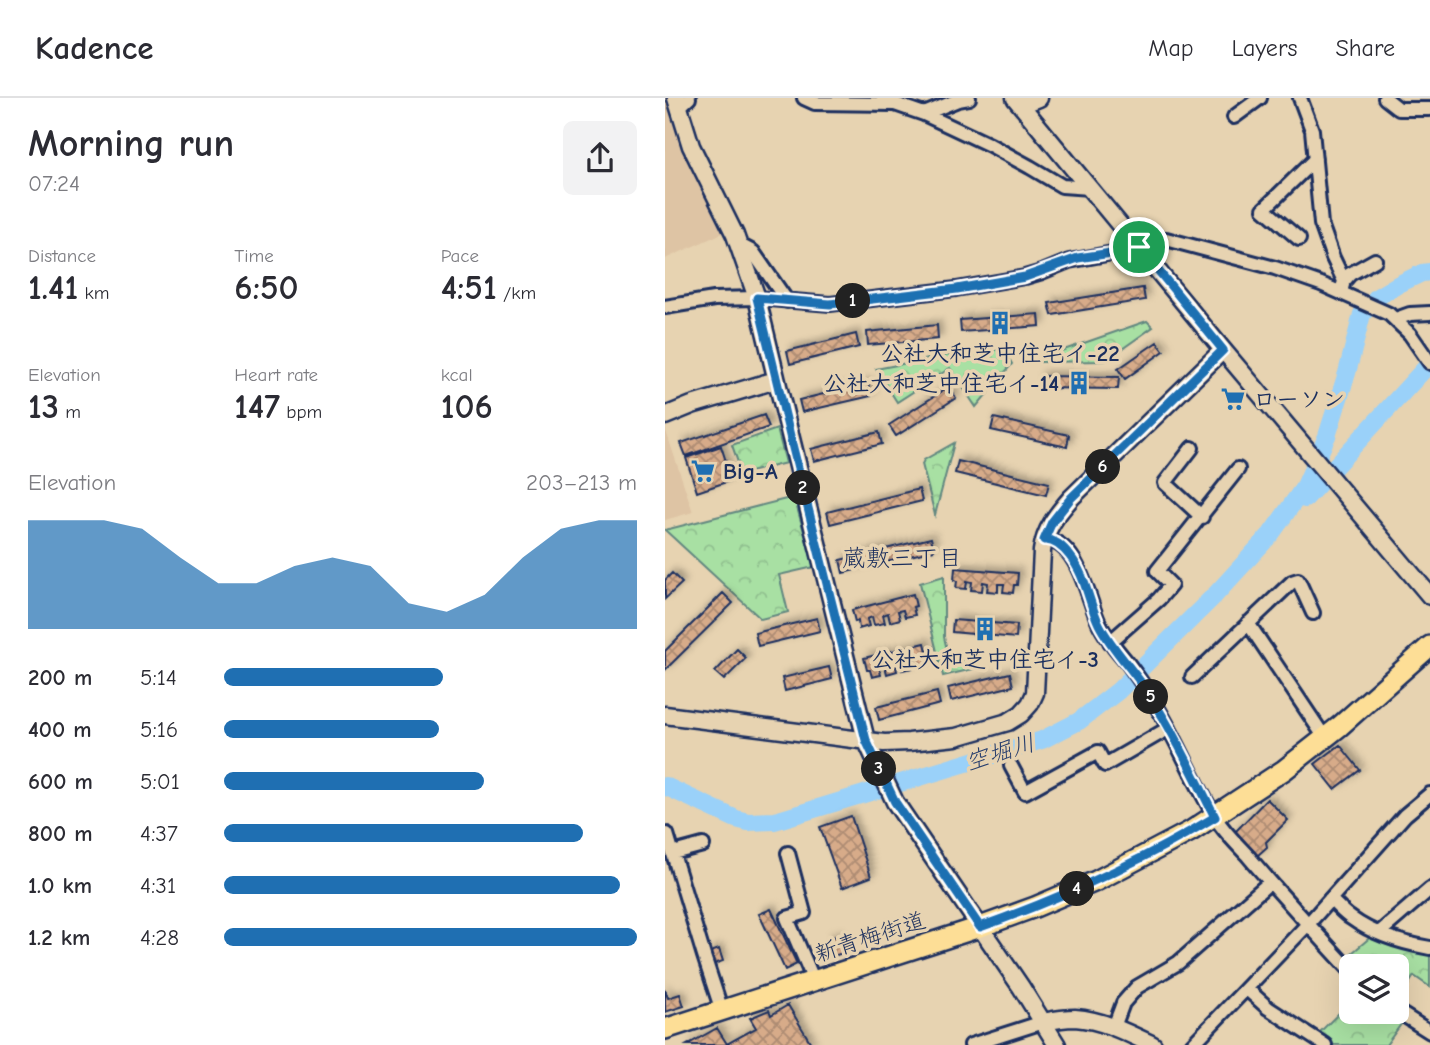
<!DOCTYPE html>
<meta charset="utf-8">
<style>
body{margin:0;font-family:"Comic Neue","Klee One",sans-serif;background:#f2f2f3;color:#2b2b33;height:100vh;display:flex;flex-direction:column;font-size:26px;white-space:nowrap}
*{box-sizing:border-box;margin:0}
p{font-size:23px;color:#7c7c81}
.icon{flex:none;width:38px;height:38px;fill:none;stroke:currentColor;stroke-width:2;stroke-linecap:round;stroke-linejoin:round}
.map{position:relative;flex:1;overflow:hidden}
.panel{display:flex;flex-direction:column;background:#fff;width:665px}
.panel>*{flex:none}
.buttons{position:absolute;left:674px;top:856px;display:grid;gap:14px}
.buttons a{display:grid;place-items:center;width:70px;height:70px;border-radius:10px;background:#fff;box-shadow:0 7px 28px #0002;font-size:35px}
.pin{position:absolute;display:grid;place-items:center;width:60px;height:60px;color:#fff;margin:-30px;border:4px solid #fff;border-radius:50%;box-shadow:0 2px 7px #0007}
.km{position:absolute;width:35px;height:35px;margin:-18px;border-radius:50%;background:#222;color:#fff;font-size:19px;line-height:35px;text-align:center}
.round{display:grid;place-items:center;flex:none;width:74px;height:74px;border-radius:10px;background:#f2f2f3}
.head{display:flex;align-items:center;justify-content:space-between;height:119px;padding:0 28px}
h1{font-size:38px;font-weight:700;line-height:52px}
.figures{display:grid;grid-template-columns:repeat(3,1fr);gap:10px;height:119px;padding:7px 28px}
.figures div{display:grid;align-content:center}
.figures b{font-size:35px;font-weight:700}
.figures small{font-size:19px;font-weight:400}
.figures p{font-size:19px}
.chart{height:196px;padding:14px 28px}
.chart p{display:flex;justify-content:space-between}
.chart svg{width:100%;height:126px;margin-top:7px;fill:#1f6fb2;opacity:.7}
ul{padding:0 28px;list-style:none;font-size:23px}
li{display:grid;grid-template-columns:112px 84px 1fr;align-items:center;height:52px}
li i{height:18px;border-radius:9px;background:#1f6fb2}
header{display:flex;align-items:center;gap:42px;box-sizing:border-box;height:98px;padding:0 35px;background:#fff;border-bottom:2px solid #e1e1e2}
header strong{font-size:33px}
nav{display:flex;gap:38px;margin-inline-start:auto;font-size:24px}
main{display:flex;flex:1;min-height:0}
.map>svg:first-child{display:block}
.built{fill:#dec4a4}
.forest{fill:url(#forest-crowns);stroke:#628880;stroke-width:2}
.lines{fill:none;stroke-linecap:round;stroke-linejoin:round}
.river{stroke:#9ad1f9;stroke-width:18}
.building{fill:url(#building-cross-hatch);stroke:#1b2f5e;stroke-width:2;filter:url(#shadow)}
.street-casing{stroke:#1b2f5e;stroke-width:18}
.secondary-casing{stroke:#1b2f5e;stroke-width:21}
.primary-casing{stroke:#1b2f5e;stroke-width:24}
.street{stroke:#e7d3b1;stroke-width:12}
.secondary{stroke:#e7d3b1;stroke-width:16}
.primary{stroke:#fdde96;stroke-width:19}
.route-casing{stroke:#fff;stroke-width:14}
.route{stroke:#1f6fb2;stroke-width:9}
.labels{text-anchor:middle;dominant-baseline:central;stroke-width:7;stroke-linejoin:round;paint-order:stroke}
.poi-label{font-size:23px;font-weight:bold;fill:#1b2f5e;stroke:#e7d3b1}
.street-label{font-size:23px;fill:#1b2f5e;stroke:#e7d3b1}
.neighbourhood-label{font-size:24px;fill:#1b2f5e;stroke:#e7d3b1}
.water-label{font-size:24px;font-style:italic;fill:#283f6e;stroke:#e7d3b1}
</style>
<header>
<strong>Kadence</strong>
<nav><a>Map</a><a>Layers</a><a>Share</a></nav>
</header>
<main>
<section class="panel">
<div class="head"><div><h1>Morning run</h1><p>07:24</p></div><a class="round"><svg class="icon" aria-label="share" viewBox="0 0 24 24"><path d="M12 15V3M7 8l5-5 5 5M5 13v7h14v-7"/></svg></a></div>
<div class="figures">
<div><p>Distance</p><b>1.41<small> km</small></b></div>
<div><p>Time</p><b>6:50</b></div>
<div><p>Pace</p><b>4:51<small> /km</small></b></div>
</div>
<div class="figures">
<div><p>Elevation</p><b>13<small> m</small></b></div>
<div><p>Heart rate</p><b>147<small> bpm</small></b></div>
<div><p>kcal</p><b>106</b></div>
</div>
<div class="chart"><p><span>Elevation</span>203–213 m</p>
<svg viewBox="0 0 160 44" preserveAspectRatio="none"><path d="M0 44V6L10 6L20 6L30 9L40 19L50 28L60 28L70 22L80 19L90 22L100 35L110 38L120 32L130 19L140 9L150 6L160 6V44z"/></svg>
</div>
<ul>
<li><b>200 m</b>5:14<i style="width:53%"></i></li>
<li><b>400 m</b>5:16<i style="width:52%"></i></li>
<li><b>600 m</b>5:01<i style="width:63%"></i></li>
<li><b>800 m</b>4:37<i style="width:87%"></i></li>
<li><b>1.0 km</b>4:31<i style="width:96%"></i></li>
<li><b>1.2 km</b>4:28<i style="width:100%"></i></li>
</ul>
</section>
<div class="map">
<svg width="765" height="947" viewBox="0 0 765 947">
<defs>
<pattern id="forest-crowns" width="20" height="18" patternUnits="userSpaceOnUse" patternTransform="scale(1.75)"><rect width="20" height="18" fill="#a8e0a3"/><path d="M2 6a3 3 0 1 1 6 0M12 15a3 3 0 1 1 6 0" fill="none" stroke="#90c08f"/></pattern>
<pattern id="building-cross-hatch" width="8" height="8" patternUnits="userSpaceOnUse" patternTransform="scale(1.75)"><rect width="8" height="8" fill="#d7ab89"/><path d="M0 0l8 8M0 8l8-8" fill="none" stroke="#ae8c73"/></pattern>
<filter id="shadow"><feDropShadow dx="4" dy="-4" stdDeviation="3.5" flood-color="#0004"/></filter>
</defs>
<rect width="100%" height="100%" fill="#e7d3b1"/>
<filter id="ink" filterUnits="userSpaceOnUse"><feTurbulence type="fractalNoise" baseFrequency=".0143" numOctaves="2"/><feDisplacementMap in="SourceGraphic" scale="14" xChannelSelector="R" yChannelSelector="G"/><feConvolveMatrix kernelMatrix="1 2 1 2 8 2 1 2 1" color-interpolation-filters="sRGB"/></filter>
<g filter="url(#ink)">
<path class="built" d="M0 0H6L62 133 0 161Z
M0 330 28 414 0 422Z"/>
<path class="forest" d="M482 223 488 229 440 263 375 264 373 261Z
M315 251 339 252 347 266 311 309 285 270 232 304 211 271Z
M112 331 121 365 77 376 67 347Z
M289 345 270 417 257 366 259 362Z
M129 399 149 469 114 477 123 514 96 521 0 432Z
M279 478V539L282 552 312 570 278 578 255 485Z
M708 837 732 849 765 854V889L749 878 732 904V868H689L681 860Z
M686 903V914H725L739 922 721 947H668L651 938Z"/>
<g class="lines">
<path class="river" d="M640 401 765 265
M0 688 71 721 83 724 110 723 377 642 414 623 453 593 550 497 606 436 640 388 662 338 682 275 697 216 712 199 734 186 757 175 765 174"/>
</g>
<path class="building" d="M478 190 480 202 387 217 384 205Z
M374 216 375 228 296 234 295 222Z
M272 227 273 241 203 247 202 234Z
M191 236 194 249 125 266 122 253Z
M492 244 499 253 460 281 453 271Z
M375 278 454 279 453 291 375 290Z
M203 285 206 298 137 314 134 302Z
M284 289 291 300 231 338 224 327Z
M99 317 104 329 21 358 16 345Z
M329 320 404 337 402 349 326 332Z
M214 334 217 346 149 363 146 351Z
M56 348 67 382 32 394 21 360Z
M293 363 384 385 381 397 290 375Z
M254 391 257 403 165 426 162 414Z
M266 440 269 452 178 475 175 462Z
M290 470 353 475 352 487H349L348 495 338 494 339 486H333V494L322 493 323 485 318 484 317 493 306 492 307 484 302 483 301 491 291 490 292 483 289 482Z
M7 475 17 485 0 501V482Z
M58 495 68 505 0 572V553Z
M248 496 251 508 248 509 250 517 240 519 238 512 233 513 235 521 225 524 223 515 218 517 220 525 209 527 207 519 202 521 204 528 194 531 193 523 190 524 187 512Z
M152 520 155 533 93 548 90 535Z
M288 522 352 527 351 540 287 534Z
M260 545 263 557 260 558 262 565 252 568 250 560 245 561 247 570 237 572 235 564 230 565 232 573 222 576 220 568 214 569 216 577 207 579 205 572H202L199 560Z
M72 551 81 560 59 582 50 574Z
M164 569 167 581 120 593 117 580Z
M345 575 348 588 286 603 283 590Z
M272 594 275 606 214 622 211 609Z
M675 647 695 672 670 691 650 666Z
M602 701 623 722 601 744 602 749 592 758 570 734Z
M186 718 206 779 177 790 155 729Z
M106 811 132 866 120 872 94 816Z
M173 837 180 854 169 858 163 841Z
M54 851 58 863 47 867 43 855Z
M0 891 3 900 15 896 19 908 0 914Z
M123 907 147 947H22L52 930 62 946 91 930 85 920 104 912 106 917Z"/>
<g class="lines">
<g class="street-casing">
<path id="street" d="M139 0 150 5 230 6 259 16 325 47 365 69 397 88 425 90
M635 0 647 32 656 126 668 160 679 183 676 194
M720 0 734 11H765
M13 10 24 0
M259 16 293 2 304 0
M569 19 595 0
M634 141 599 111 650 61
M73 146 88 154 122 203
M679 183 685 176 710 162
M0 209 49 201 92 200 165 206 291 191 360 179 377 174 404 163 453 154 474 149 490 141H501L610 170 656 186 724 216 745 236 765 265
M731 221 745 216 765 215
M527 350 500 385 537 419
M379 442C413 441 423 502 434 525 441 540 452 552 462 564 471 577 481 590 489 604 512 641 527 680 549 717 557 732 571 745 583 758 616 797 651 835 686 873
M583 525 660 640
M445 544 494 501 506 487 492 473 573 371
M527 579 627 484 633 482 648 515
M346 668 360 694 433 654 440 667 504 630
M2 736 39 858 57 913
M8 755 38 747
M123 755 139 815 122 820 149 883
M665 801C672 807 678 815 686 820 709 837 737 845 765 850
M714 835 765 791
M582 891 603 910 660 947
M732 913 765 934
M449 929 458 905 472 889 513 865 605 784
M306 947 378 924
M527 947 643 826 740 717 765 696"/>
</g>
<g class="secondary-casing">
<path id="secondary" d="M11 0 26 48 70 137 92 200 115 296 201 642 230 704 356 889 392 947
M350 0 558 252 765 498
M356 7 374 0
M0 318 27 307 111 282
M0 617 219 645 244 644 291 639 343 624 356 616 365 606 370 595 377 453C380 431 392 416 406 400L558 252
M378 924C388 922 400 920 410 920 438 922 463 935 488 947"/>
</g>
<g class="primary-casing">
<path id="primary" d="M0 931 315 829 370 809 431 783 526 733 619 672 675 628 765 548"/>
</g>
<use href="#street" class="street"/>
<use href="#secondary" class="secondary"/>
<use href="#primary" class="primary"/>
</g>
</g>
<g class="lines" filter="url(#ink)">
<g class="route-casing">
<path id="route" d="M474 149 558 252 406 400 387 424 379 442C390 441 398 449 405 458 421 478 423 503 434 526 446 550 469 573 484 596 509 635 529 677 550 719 475 764 397 800 315 829L230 704 201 642 127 346 92 200 165 206 292 191 360 179 413 160 453 154Z"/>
</g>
<use href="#route" class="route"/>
</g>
<defs>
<g id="building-bare" transform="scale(1.89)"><path d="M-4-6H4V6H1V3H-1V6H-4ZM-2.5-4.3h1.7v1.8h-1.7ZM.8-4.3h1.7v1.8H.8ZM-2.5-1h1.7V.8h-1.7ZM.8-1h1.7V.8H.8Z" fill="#1f6fb2" stroke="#e7d3b1" stroke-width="2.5" paint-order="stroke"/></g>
<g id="supermarket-bare" transform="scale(1.89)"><path d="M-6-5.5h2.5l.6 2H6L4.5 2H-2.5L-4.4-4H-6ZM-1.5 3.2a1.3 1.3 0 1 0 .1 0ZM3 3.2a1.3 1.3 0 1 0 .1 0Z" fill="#1f6fb2" stroke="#e7d3b1" stroke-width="2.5" paint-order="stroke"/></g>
</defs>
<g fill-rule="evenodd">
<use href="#building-bare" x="335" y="225"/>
<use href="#building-bare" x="414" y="285"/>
<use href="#supermarket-bare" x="568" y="301"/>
<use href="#supermarket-bare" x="38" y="373"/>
<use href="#building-bare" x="320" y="531"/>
</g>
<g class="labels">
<g class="poi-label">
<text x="335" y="255">公社大和芝中住宅イ-22</text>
<text x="394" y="285" text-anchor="end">公社大和芝中住宅イ-14</text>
<text x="588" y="301" text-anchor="start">ローソン</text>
<text x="58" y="373" text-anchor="start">Big-A</text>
<text x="320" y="561">公社大和芝中住宅イ-3</text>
</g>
<g class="street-label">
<text transform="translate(205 839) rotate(-18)">新青梅街道</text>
</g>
<g class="neighbourhood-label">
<text x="237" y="460">蔵敷三丁目</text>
</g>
<g class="water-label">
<text transform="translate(335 654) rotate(-17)">空堀川</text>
</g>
</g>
</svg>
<div class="buttons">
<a><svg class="icon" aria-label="layers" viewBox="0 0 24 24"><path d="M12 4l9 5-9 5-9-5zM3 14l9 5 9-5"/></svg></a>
</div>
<div class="pin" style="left:474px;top:149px;background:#1e9e55"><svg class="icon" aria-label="arrive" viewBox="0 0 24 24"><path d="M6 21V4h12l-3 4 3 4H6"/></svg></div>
<b class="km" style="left:188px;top:203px">1</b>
<b class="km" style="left:138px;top:390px">2</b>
<b class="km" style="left:214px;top:671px">3</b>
<b class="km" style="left:412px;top:791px">4</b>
<b class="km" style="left:486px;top:599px">5</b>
<b class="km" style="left:438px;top:369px">6</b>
</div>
</main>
